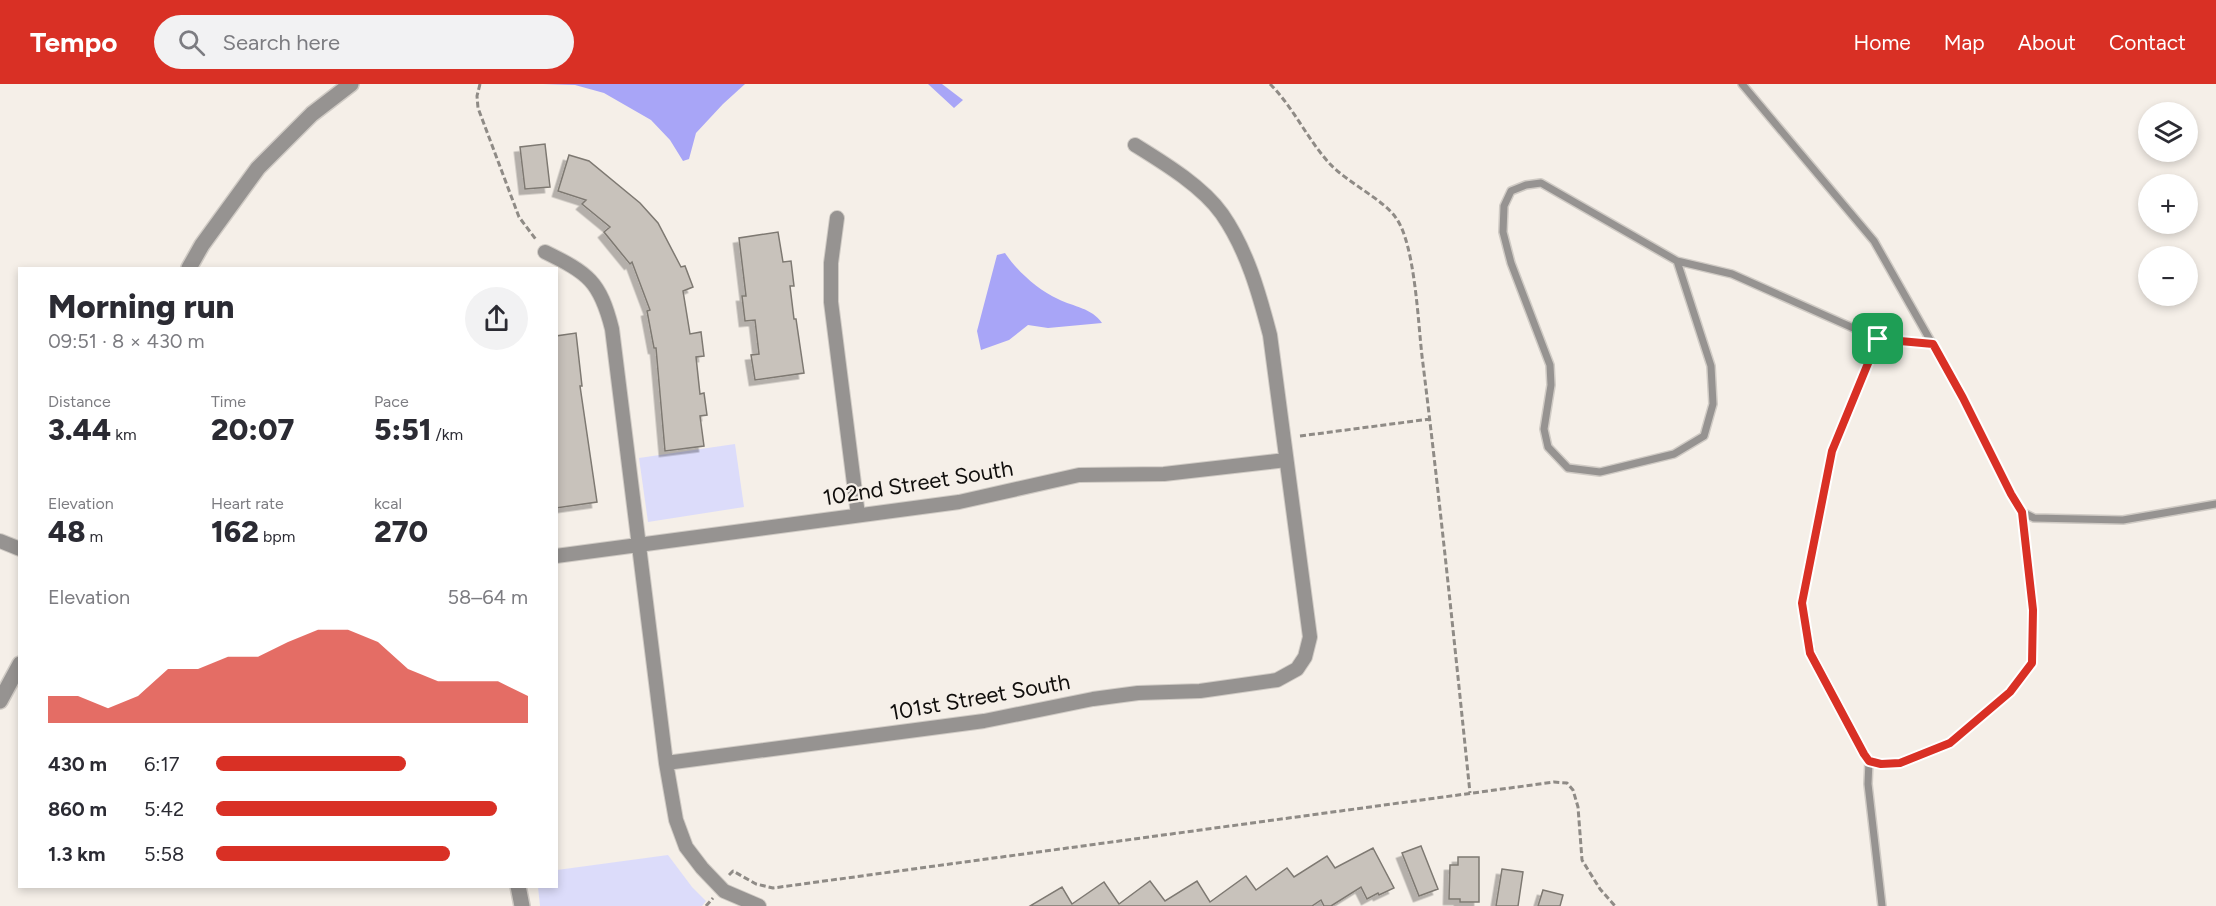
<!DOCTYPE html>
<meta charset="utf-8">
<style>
body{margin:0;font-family:Figtree,sans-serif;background:#f2f2f3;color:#2b2b33;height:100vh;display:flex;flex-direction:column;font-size:22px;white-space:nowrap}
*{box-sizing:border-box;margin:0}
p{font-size:20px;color:#7c7c81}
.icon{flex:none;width:33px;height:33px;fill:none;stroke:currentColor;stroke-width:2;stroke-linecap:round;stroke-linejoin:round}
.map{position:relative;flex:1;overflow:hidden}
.drawer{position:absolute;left:18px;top:183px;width:540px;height:621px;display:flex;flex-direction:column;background:#fff;border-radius:0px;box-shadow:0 3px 9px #0003}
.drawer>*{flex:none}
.tools{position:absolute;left:2138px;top:18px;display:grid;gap:12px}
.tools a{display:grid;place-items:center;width:60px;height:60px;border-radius:50%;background:#fff;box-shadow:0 3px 9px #0003;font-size:30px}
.pin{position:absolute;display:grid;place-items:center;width:51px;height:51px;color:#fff;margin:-26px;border-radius:12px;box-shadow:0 3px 9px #0006}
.round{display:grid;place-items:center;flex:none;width:63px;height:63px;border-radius:32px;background:#f2f2f3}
.headline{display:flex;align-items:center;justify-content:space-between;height:102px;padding:0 30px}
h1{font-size:33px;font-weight:800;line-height:45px}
.figures{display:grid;grid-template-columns:repeat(3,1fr);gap:9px;height:102px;padding:6px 30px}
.figures div{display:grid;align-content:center}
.figures b{font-size:30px;font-weight:800}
.figures small{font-size:16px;font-weight:400}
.figures p{font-size:16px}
.chart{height:168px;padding:12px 30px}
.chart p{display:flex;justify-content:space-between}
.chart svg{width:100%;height:108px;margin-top:6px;fill:#d93025;opacity:.7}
ul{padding:0 30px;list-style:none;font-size:20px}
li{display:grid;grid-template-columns:96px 72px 1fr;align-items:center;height:45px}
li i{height:15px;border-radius:8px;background:#d93025}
header{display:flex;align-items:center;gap:36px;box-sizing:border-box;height:84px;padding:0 30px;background:#d93025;color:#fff}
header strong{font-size:28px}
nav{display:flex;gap:33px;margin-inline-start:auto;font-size:21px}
.search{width:420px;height:54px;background:#f2f2f3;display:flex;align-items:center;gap:15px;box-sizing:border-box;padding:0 21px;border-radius:33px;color:#7c7c81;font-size:22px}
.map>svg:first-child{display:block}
.green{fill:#dcdcfa}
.water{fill:#a8a5f7}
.building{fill:#c8c2bb;stroke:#7e7972;stroke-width:1.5;filter:url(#shadow)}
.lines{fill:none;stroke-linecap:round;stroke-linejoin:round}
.service-casing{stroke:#d0cbc5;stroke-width:10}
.minor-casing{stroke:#d0cbc5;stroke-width:16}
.tertiary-casing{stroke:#d0cbc5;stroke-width:18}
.path{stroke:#8f8b86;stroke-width:3;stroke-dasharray:6 3;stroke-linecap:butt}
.service{stroke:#969391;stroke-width:7}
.minor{stroke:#969391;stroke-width:14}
.tertiary{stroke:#969391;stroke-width:15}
.route-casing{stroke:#fff;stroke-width:12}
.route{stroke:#d93025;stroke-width:8}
.labels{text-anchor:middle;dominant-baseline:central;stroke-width:4.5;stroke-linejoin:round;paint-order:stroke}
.street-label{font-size:22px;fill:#100e0c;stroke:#f5efe8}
</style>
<header>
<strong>Tempo</strong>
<div class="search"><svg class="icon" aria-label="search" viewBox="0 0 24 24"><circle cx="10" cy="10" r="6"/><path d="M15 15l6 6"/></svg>Search here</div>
<nav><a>Home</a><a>Map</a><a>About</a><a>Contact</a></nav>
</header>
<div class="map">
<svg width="2216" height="822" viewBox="0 0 2216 822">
<defs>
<filter id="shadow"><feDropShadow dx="-5.5" dy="5.5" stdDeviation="0" flood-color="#0004"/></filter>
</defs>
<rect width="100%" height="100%" fill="#f5efe8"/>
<path class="green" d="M735 360 744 423 648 438 639 374Z
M668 771 692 803 706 817 702 822H540L538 803 556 802 557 786Z"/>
<path class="water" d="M543 0H745L723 20 696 49 689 75 683 77 670 56 651 36 604 9 575 1Z
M928 0H942L963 16 954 24Z
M1005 169C1017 187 1038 206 1058 215 1074 223 1092 224 1102 239L1048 244 1028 241 1009 256 981 266 977 247 997 171Z"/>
<path class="building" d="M545 60 550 103 525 105 520 63Z
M569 71 589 77 640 119 658 139 681 183 685 182 693 203 683 207 690 250 701 248 704 272 696 273 700 310 704 309 707 331 700 332 704 362 665 367 656 264H654L647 227 650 226 632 178 630 180 604 148 610 143 582 120 586 116 558 107Z
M778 148 783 178 791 177 794 202H790L794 235H796L804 289 755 296 751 271 759 270 755 236 745 237 742 212H746L739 154Z
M576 249 582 302H580L597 418 556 424V252Z
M1421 762 1438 805 1419 812 1402 769Z
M1373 764 1394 804 1379 811 1378 809 1367 815 1361 803 1331 822H1324L1321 816 1312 822H1030L1062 803 1072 820 1104 798 1119 820 1150 797 1165 817 1197 797 1210 818 1246 792 1256 806 1287 784 1294 793 1327 772 1335 784Z
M1458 773H1479V818H1460V815H1449L1450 781H1458Z
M1502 785 1523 788 1518 822H1496Z
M1543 806 1563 811 1560 822H1538Z"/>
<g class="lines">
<g class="service-casing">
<path id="service" d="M1742 0 1874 157 1963 314 2011 410 2022 428 2034 434 2123 436 2216 420
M1677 177 1711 282 1713 320 1704 352 1674 370 1600 388 1568 384 1548 363 1544 345 1551 301 1550 281 1511 179 1503 148 1504 122 1511 107 1526 101 1541 99 1677 177 1732 190 1878 255 1933 260
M1878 255 1832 367 1802 519 1811 569 1864 670 1869 677 1881 680 1900 679 1950 659 2010 608 2032 579 2033 526 2022 428
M1869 677 1868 700 1882 822"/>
</g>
<g class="minor-casing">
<path id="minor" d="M837 134 831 179V218L858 431
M545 168C588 189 600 197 612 245L666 679 676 736 686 763 702 784 724 807 759 822
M0 457 20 465
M556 472 959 418 1079 391 1164 390 1286 376
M666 679 984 637 1093 615 1138 609 1200 607 1277 596 1297 585 1305 573 1310 553 1270 251C1259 209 1247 166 1222 130 1202 102 1164 79 1135 61"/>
</g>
<g class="tertiary-casing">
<path id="tertiary" d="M189 184 202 161 258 84 312 30 351 0
M0 617 20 580
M518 802 522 822"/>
</g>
<path class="path" d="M480 0 477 12 478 24 519 133 537 157
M1270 0C1294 24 1307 55 1330 80 1348 99 1384 116 1396 134 1415 160 1418 238 1422 272 1440 417 1455 564 1470 709
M1300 352 1430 335
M729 791 733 787 756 800 773 804 1554 698 1567 699 1573 706 1578 723 1582 776 1600 805 1615 822
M706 822 713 814"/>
<use href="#service" class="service"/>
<use href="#minor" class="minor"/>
<use href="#tertiary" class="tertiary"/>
</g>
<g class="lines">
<g class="route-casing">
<path id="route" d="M1878 255 1933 260 1963 314 2011 410 2022 428 2033 526 2032 579 2010 608 1950 659 1900 679 1881 680 1869 677 1864 670 1810 569 1802 519 1832 367Z"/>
</g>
<use href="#route" class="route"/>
</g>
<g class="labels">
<g class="street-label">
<text transform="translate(918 399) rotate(-9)">102nd Street South</text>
<text transform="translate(980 613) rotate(-10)">101st Street South</text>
</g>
</g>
</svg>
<div class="tools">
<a><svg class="icon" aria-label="layers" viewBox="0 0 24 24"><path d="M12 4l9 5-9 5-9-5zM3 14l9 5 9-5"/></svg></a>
<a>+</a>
<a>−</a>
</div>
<div class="pin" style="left:1878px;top:255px;background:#1e9e55"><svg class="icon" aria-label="arrive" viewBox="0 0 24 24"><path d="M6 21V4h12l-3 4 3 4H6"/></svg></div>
<section class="drawer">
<div class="headline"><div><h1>Morning run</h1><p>09:51 · 8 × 430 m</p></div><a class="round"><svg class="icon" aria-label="share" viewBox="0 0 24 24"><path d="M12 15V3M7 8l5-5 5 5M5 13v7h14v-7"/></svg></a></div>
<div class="figures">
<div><p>Distance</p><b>3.44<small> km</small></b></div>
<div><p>Time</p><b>20:07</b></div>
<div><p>Pace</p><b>5:51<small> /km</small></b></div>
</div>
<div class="figures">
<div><p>Elevation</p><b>48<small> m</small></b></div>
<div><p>Heart rate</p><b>162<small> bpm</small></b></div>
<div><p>kcal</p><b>270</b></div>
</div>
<div class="chart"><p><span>Elevation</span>58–64 m</p>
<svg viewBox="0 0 160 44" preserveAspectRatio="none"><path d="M0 44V33L10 33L20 38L30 33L40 22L50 22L60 17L70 17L80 11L90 6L100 6L110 11L120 22L130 27L140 27L150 27L160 33V44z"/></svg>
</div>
<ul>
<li><b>430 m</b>6:17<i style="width:61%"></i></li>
<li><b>860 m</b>5:42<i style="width:90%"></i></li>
<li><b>1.3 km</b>5:58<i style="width:75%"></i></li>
</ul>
</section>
</div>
